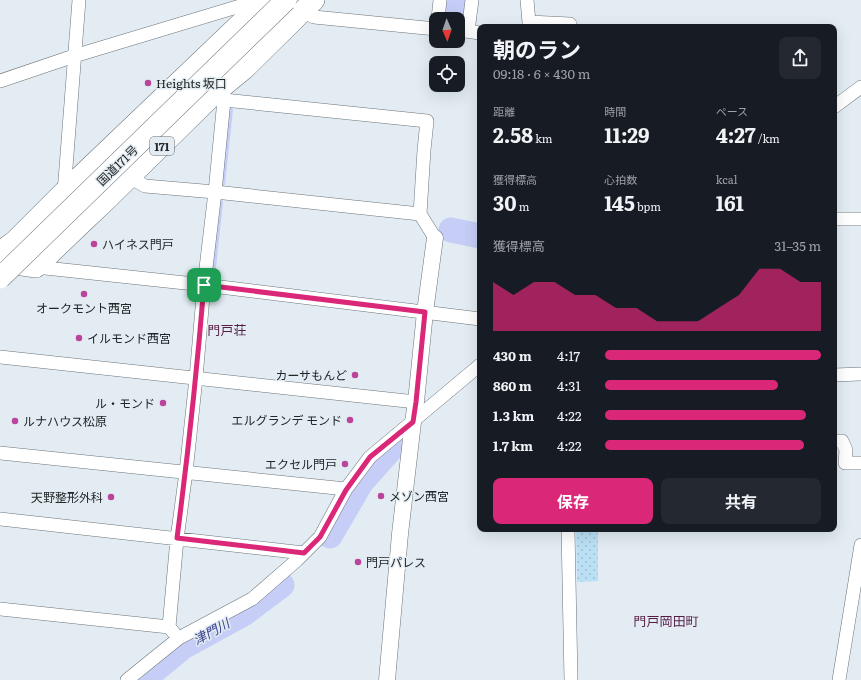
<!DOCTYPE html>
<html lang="ja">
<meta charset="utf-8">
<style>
body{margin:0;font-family:Literata,"Noto Sans JP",serif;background:#242831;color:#f1f3f6;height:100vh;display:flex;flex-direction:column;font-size:15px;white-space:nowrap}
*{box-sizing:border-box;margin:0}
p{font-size:13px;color:#9ea1a6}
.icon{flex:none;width:22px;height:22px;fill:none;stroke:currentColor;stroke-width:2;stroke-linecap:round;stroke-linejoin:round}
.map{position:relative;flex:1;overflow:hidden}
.drawer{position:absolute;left:477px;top:24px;width:360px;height:508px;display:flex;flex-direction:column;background:#171b24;border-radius:8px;box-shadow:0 4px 16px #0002}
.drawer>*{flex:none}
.needle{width:26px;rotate:178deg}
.fabs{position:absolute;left:429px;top:12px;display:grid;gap:8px}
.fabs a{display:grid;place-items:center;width:36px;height:36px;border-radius:8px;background:#171b24;box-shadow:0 4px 16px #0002;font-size:20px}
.pin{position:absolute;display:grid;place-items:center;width:34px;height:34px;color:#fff;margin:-17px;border-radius:8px;box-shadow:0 2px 6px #0006}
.round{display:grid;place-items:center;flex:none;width:42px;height:42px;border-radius:8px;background:#242831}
.overview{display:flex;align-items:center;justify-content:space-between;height:68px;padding:0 16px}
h1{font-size:22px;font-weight:700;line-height:30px}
.metrics{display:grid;grid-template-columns:repeat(3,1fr);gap:6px;height:68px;padding:4px 16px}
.metrics div{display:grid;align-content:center}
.metrics b{font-size:20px;font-weight:700}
.metrics small{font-size:11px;font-weight:400}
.metrics p{font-size:11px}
.chart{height:112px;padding:8px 16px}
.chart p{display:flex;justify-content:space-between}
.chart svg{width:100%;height:72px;margin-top:4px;fill:#db2777;opacity:.7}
.action{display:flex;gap:8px;margin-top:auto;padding:8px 16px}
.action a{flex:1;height:46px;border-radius:8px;background:#db2777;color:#fff;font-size:16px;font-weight:700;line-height:46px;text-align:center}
.action a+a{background:#242831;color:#f1f3f6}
ul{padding:0 16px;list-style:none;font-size:13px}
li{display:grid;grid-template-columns:64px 48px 1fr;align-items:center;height:30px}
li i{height:10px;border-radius:5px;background:#db2777}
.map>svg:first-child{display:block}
.park{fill:url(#park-dots)}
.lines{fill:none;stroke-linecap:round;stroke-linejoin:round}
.stream{stroke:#c6cef7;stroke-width:4}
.river{stroke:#c6cef7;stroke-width:25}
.minor-casing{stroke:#6b747a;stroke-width:14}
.tertiary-casing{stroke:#6b747a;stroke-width:17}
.trunk-casing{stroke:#6b747a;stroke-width:22}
.minor{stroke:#fff;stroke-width:13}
.tertiary{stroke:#fff;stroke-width:16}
.trunk{stroke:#fff;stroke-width:21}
.trunk-bridge-casing{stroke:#6b747a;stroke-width:22;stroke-linecap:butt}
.trunk-bridge{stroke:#fff;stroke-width:21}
.route-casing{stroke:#fff;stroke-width:8}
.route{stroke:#db2777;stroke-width:5}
.poi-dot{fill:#bb449b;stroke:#e2ecf2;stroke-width:1.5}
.labels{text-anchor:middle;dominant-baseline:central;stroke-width:3;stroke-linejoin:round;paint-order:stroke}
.shield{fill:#e2ecf2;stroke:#5c6165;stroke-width:1}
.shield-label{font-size:11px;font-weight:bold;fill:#222628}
.poi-label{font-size:12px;fill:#222628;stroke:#e2ecf2;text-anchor:start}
.street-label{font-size:12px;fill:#222628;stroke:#e2ecf2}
.neighbourhood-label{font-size:13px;fill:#551c46;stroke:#e2ecf2}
.water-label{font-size:13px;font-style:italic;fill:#383d8a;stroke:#e2ecf2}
</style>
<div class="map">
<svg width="861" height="680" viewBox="0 0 861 680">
<defs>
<pattern id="park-dots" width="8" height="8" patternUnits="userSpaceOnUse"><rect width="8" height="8" fill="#bbe0f6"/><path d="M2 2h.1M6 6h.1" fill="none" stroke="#a0c0d3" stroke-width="1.8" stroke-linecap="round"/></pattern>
</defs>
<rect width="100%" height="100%" fill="#e2ecf2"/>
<path class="park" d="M576 529H598V581L577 582Z"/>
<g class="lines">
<path class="stream" d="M223 184 231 110
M213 277 221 202"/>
<path class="river" d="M454 19 456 0
M451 230 480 236
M330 536 361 483 392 448
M143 680 183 647 245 613 282 585"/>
<g class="minor-casing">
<path id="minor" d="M527 0 529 22
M303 12 314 17 436 29
M438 19 440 0
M529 27V22L570 24V27
M458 30 480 33
M468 31 472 0
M0 81 74 56 260 0
M219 95 224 100 427 121 424 150 420 214 435 238
M834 107 861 87
M129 177 145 186 215 192 420 214
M64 193 79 0
M834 219H861
M36 267 204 285 480 319
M0 357 416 402
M834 375 861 374
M834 441H842L846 450 845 463H861
M0 453 346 489
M0 519 304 553
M568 529 571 680
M0 609 169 627 174 633
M169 627 177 539 186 472 196 378 204 285 215 192 224 100
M127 680 179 638 252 599 297 560 320 537 346 489 370 457 480 365
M839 680 861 545"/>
</g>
<g class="tertiary-casing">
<path id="tertiary" d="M387 680 400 534 413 422 416 402 425 312 435 238"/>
</g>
<g class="trunk-casing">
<path id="trunk" d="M0 252 15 241 64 192 265 0
M0 266 2 265 16 264 36 267 85 220 102 204 216 92 244 69 314 0"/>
</g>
<use href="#minor" class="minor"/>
<use href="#tertiary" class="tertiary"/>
<use href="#trunk" class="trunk"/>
<g class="trunk-bridge-casing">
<path id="trunk-bridge" d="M0 278 286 0"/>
</g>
<use href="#trunk-bridge" class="trunk-bridge"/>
</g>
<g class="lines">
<g class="route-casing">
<path id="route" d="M204 285 425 312 416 402 413 422 370 457 346 490 320 537 304 553 177 538C188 454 197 370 204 285Z"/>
</g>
<use href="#route" class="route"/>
</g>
<g class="poi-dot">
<circle cx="148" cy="83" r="4"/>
<circle cx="94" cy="244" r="4"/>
<circle cx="84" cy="294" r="4"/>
<circle cx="79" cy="338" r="4"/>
<circle cx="355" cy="375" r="4"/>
<circle cx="163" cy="403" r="4"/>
<circle cx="350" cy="420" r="4"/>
<circle cx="15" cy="421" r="4"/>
<circle cx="345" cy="464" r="4"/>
<circle cx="381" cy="496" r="4"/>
<circle cx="111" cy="497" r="4"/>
<circle cx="358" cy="562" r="4"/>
</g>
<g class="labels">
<rect class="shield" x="150" y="137" width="24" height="18" rx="3"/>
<g class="shield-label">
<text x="162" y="146">171</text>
</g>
<g class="poi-label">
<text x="156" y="83">Heights 坂口</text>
<text x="102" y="244">ハイネス門戸</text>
<text x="84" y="308" text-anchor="middle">オークモント西宮</text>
<text x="87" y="338">イルモンド西宮</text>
<text x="347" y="375" text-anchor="end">カーサもんど</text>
<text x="155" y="403" text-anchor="end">ル・モンド</text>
<text x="342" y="420" text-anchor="end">エルグランデ モンド</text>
<text x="23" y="421">ルナハウス松原</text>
<text x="337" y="464" text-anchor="end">エクセル門戸</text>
<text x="389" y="496">メゾン西宮</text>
<text x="103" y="497" text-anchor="end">天野整形外科</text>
<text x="366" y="562">門戸パレス</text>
</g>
<g class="street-label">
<text transform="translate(117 165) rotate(-44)">国道171号</text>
</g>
<g class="neighbourhood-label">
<text x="227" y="329">門戸荘</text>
<text x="666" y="620">門戸岡田町</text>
</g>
<g class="water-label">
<text transform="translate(211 631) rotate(-29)">津門川</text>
</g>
</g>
</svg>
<div class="fabs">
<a><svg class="needle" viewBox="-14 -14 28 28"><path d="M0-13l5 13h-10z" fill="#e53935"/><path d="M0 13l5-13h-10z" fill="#9ea1a6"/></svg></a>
<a><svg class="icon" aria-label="locate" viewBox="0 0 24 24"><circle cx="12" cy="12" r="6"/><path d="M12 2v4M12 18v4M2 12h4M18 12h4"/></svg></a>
</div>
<div class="pin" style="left:204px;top:285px;background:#1e9e55"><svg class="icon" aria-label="arrive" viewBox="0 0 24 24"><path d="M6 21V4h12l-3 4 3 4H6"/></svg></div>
<section class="drawer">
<div class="overview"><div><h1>朝のラン</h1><p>09:18 · 6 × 430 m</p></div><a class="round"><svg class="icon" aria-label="share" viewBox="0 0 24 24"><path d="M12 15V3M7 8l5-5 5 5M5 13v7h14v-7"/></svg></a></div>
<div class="metrics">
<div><p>距離</p><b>2.58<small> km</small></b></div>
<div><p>時間</p><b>11:29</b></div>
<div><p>ペース</p><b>4:27<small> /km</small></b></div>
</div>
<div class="metrics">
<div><p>獲得標高</p><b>30<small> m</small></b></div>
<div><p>心拍数</p><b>145<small> bpm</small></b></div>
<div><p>kcal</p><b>161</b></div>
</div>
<div class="chart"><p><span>獲得標高</span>31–35 m</p>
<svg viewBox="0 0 160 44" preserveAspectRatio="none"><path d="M0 44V14L10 22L20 14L30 14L40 22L50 22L60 30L70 30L80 38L90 38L100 38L110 30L120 22L130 6L140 6L150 14L160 14V44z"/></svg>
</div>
<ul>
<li><b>430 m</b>4:17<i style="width:100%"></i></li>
<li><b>860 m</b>4:31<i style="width:80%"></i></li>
<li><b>1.3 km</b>4:22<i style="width:93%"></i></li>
<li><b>1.7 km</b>4:22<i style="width:92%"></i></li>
</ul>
<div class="action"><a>保存</a><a>共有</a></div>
</section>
</div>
